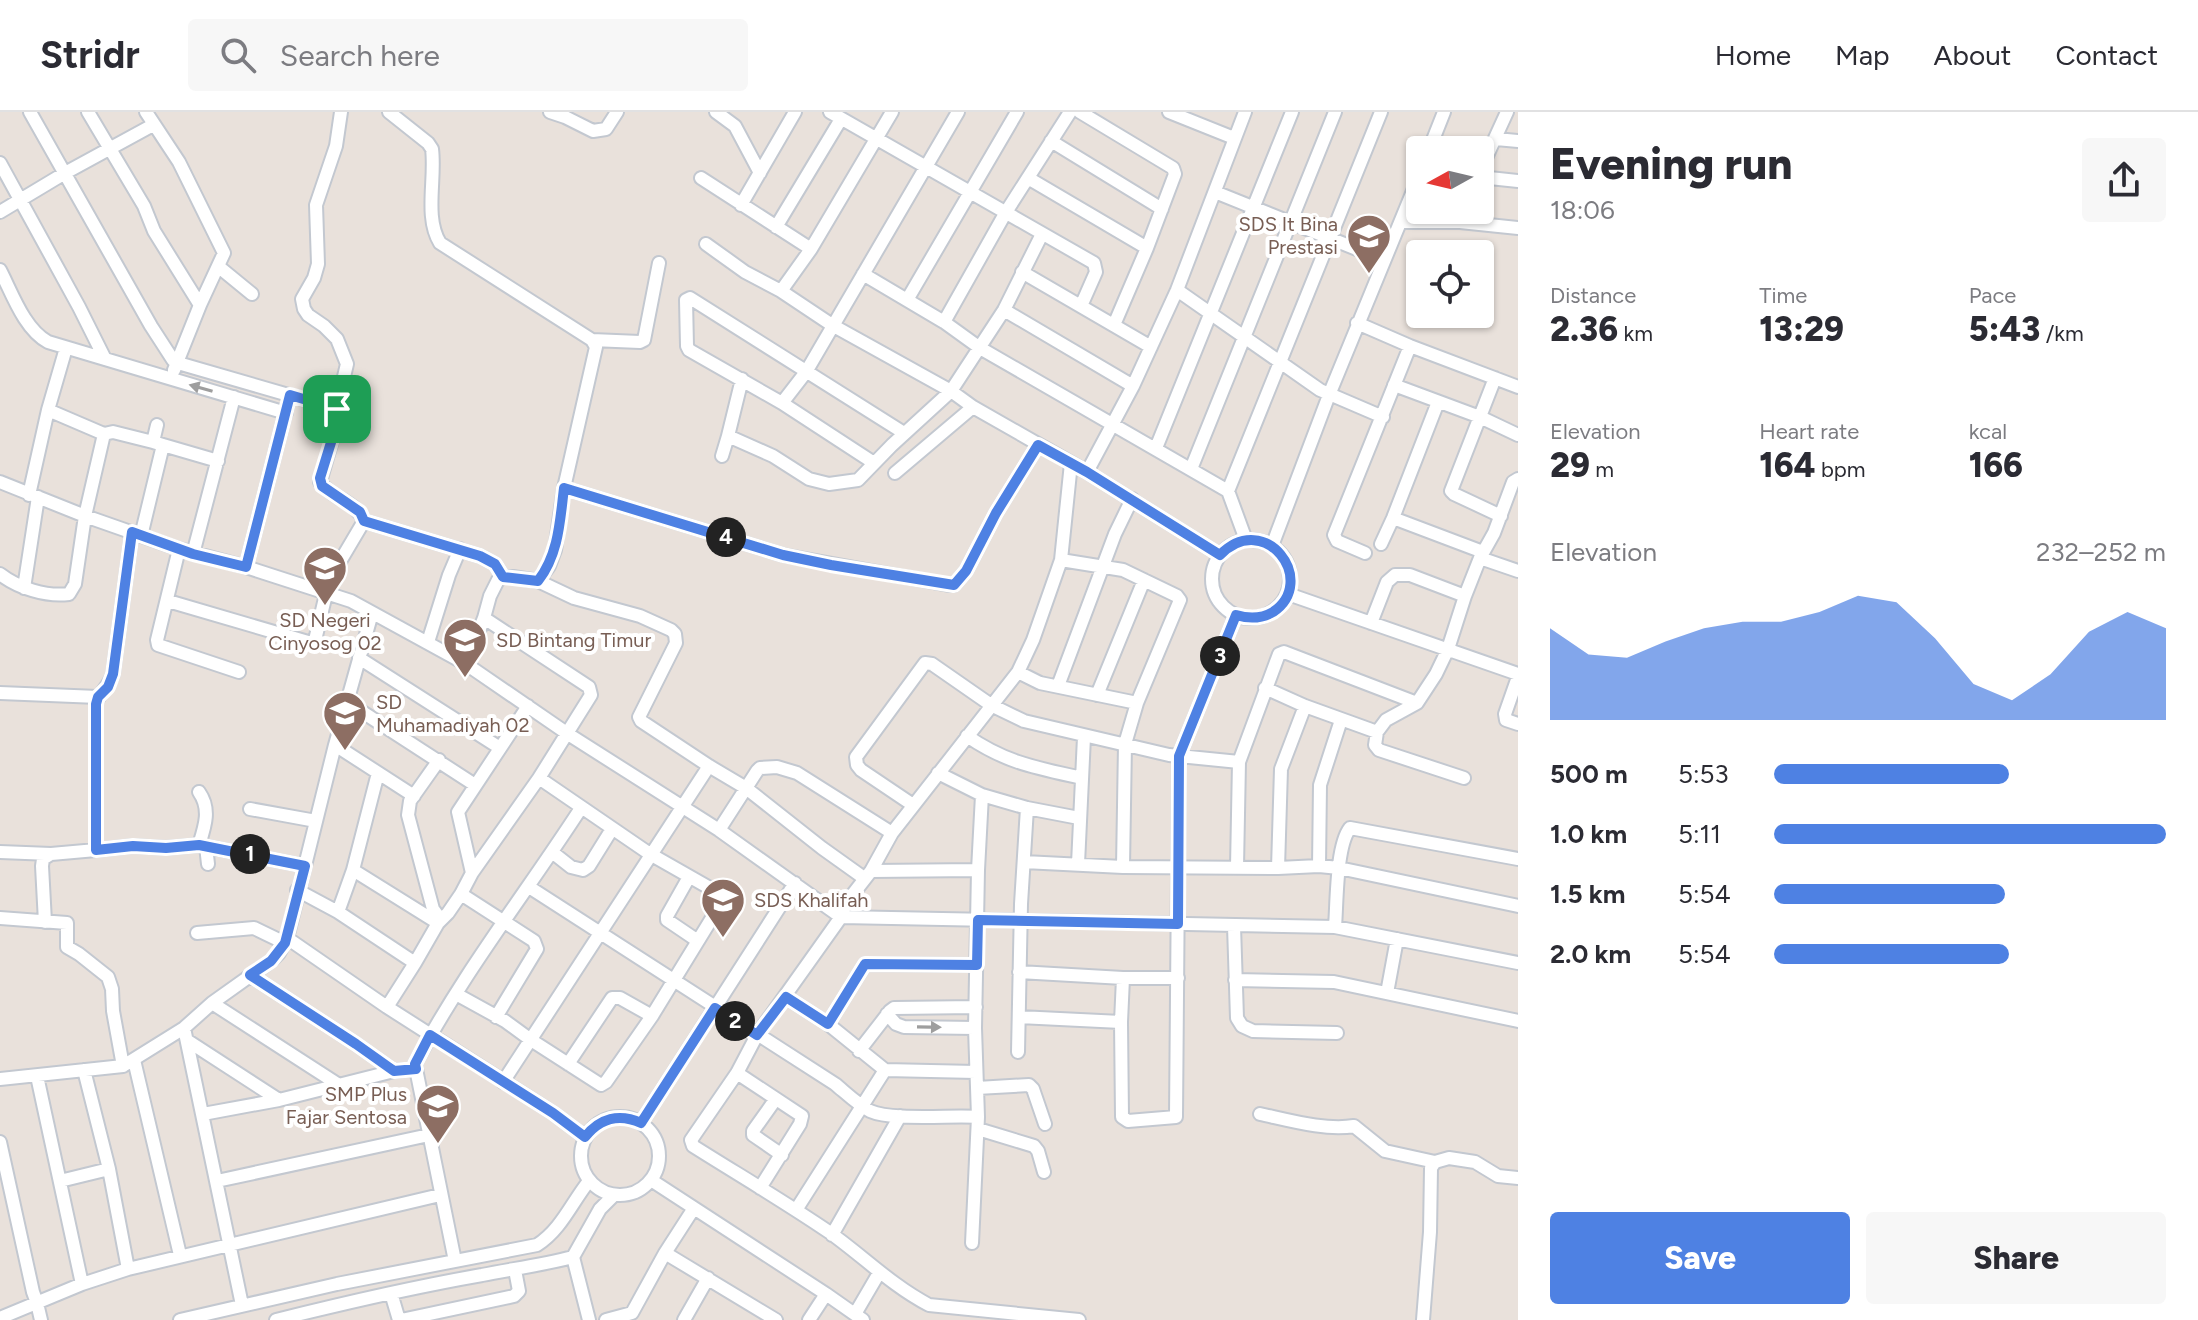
<!DOCTYPE html>
<meta charset="utf-8">
<style>
body{margin:0;font-family:Figtree,sans-serif;background:#f7f7f7;color:#2b2b33;height:100vh;display:flex;flex-direction:column;font-size:30px;white-space:nowrap}
*{box-sizing:border-box;margin:0}
p{font-size:26px;color:#7c7c81}
.icon{flex:none;width:44px;height:44px;fill:none;stroke:currentColor;stroke-width:2;stroke-linecap:round;stroke-linejoin:round}
.map{position:relative;flex:1;overflow:hidden}
.drawer{display:flex;flex-direction:column;background:#fff;width:680px}
.drawer>*{flex:none}
.needle{width:52px;rotate:262deg}
.tools{position:absolute;left:1406px;top:24px;display:grid;gap:16px}
.tools a{display:grid;place-items:center;width:88px;height:88px;border-radius:8px;background:#fff;box-shadow:0 2px 6px #0004;font-size:40px}
.pin{position:absolute;display:grid;place-items:center;width:68px;height:68px;color:#fff;margin:-34px;border-radius:16px;box-shadow:0 4px 12px #0006}
.km{position:absolute;width:40px;height:40px;margin:-20px;border-radius:50%;background:#222;color:#fff;font-size:22px;line-height:40px;text-align:center}
.round{display:grid;place-items:center;flex:none;width:84px;height:84px;border-radius:8px;background:#f7f7f7}
.headline{display:flex;align-items:center;justify-content:space-between;height:136px;padding:0 32px}
h1{font-size:44px;font-weight:800;line-height:60px}
.figures{display:grid;grid-template-columns:repeat(3,1fr);gap:12px;height:136px;padding:8px 32px}
.figures div{display:grid;align-content:center}
.figures b{font-size:34px;font-weight:800}
.figures small{font-size:22px;font-weight:400}
.figures p{font-size:22px}
.chart{height:224px;padding:16px 32px}
.chart p{display:flex;justify-content:space-between}
.chart svg{width:100%;height:144px;margin-top:8px;fill:#4e81e3;opacity:.7}
.cta{display:flex;gap:16px;margin-top:auto;padding:16px 32px}
.cta a{flex:1;height:92px;border-radius:8px;background:#4e81e3;color:#fff;font-size:32px;font-weight:800;line-height:92px;text-align:center}
.cta a+a{background:#f7f7f7;color:#2b2b33}
ul{padding:0 32px;list-style:none;font-size:26px}
li{display:grid;grid-template-columns:128px 96px 1fr;align-items:center;height:60px}
li i{height:20px;border-radius:10px;background:#4e81e3}
header{display:flex;align-items:center;gap:48px;box-sizing:border-box;height:112px;padding:0 40px;background:#fff;border-bottom:2px solid #e1e1e2}
header strong{font-size:38px}
nav{display:flex;gap:44px;margin-inline-start:auto;font-size:28px}
.search{width:560px;height:72px;background:#f7f7f7;display:flex;align-items:center;gap:20px;box-sizing:border-box;padding:0 28px;border-radius:8px;color:#7c7c81;font-size:30px}
main{display:flex;flex:1;min-height:0}
.map>svg:first-child{display:block}
.lines{fill:none;stroke-linecap:round;stroke-linejoin:round}
.minor-casing{stroke:#c3c8d0;stroke-width:16}
.minor{stroke:#fff;stroke-width:12}
.oneway{fill:#9e9e9e}
.route-casing{stroke:#fff;stroke-width:16}
.route{stroke:#4e81e3;stroke-width:10}
.labels{text-anchor:middle;dominant-baseline:central;stroke-width:8;stroke-linejoin:round;paint-order:stroke}
.education-label{font-size:20px;fill:#785e54;stroke:#fff;text-anchor:start}
</style>
<header>
<strong>Stridr</strong>
<div class="search"><svg class="icon" aria-label="search" viewBox="0 0 24 24"><circle cx="10" cy="10" r="6"/><path d="M15 15l6 6"/></svg>Search here</div>
<nav><a>Home</a><a>Map</a><a>About</a><a>Contact</a></nav>
</header>
<main>
<div class="map">
<svg width="1518" height="1208" viewBox="0 0 1518 1208">
<rect width="100%" height="100%" fill="#e9e1db"/>
<g class="lines">
<g class="minor-casing">
<path id="minor" d="M30 0 151 214 173 248 178 251 337 297
M88 0 144 94 154 119 200 193
M146 0 179 50 224 141 200 193 174 258
M341 0 336 34 316 93 318 152 314 166 302 187 304 197 308 203 324 214 337 227 347 252 337 294V311L320 370C331 386 357 390 364 409L480 444 495 452 503 465
M389 0 428 31 432 37C436 67 424 105 440 131L592 228 596 235 564 376 555 438 549 454 538 469
M550 0 565 5 593 19 606 17 617 0
M716 0 735 14 760 61
M830 0 1094 151 1096 160 1081 194
M1080 0 1173 56 1175 62 1147 136 1114 213
M1169 0 1234 26
M1496 27 1518 29
M1051 29 1162 97
M1429 38 1444 0
M0 51 79 195 105 247
M1480 59 1507 0
M1480 65 1518 69
M701 66 811 137
M1028 66 1147 136
M1215 80 1384 148
M741 93 795 0
M0 100 65 61 153 13
M1401 110H1460L1518 116
M776 115 841 7
M706 132 745 160 781 179 832 213 951 279 973 295 1087 360 1220 443
M219 155 252 182
M0 158C12 181 24 217 48 230L286 301
M1022 160 1151 235
M863 162 944 210 980 236 1228 379 1246 428
M1177 178 1320 278 1383 305
M781 179 811 137 892 0
M907 188 1017 0
M1004 198 1133 274
M944 210 1006 100 1070 0
M1357 211 1410 234 1518 275
M592 228 640 230 644 228 659 151
M1495 266 1451 379 1454 382 1501 404
M742 267 728 324 773 344 809 367 829 372 858 368 892 333 951 279 1004 198 1042 122
M1394 273 1480 305 1518 323
M782 291 806 260 958 0
M48 298 104 322
M163 333 218 349
M1156 336 1292 0
M722 344 728 324
M874 351 782 291 689 238 687 234 686 188 690 186 904 321
M1071 351 1061 448 1033 528 1018 560 892 721 871 759 846 791 841 805 757 923 737 961 691 1028 693 1034C739 1063 785 1090 829 1120 863 1144 891 1173 929 1193L1079 1208
M1191 357 1335 0
M1087 360 1133 274 1177 178 1245 0
M895 361 973 295
M0 370 85 404 179 437 246 455 351 489 466 552 568 622 719 718 841 805 1335 815 1518 851
M564 376 783 443 949 473H954L966 459 996 401 1038 333
M1228 379 1381 0
M29 383 48 298 66 236
M1393 406 1483 440
M132 420 113 562C109 575 98 582 96 592V738L133 734 166 736 199 733 305 754
M141 424 163 333 153 330 157 313
M1212 467a39 39 0 1 1 78 0a39 39 0 1 1-78 0Z
M1381 432 1393 406 1438 290
M1272 434 1329 283 1420 62
M179 437 157 528 158 533 239 560
M1365 441 1337 429 1334 423 1410 234
M193 442 234 285
M1480 446 1518 459
M1061 448 1123 458 1177 484 1180 488 1137 591 1125 632 1123 755
M246 455 290 283
M0 462C18 476 46 485 69 482L75 472 85 404 104 322 113 320 153 330
M24 476 38 385
M322 480 364 409
M1288 482 1518 562
M168 489 308 530 315 528 316 524 326 482
M484 506 490 484 498 468 503 465H513L538 469 574 486 640 504 671 518 675 522 676 531 639 605 641 609 709 654 746 676 822 736 864 766
M1371 511 1387 470 1395 463H1410L1465 484
M428 530 449 463 460 437
M359 546 500 636
M1018 560 1040 571 1137 591
M1518 565 1505 602 1506 608 1518 612
M1058 574 1115 422 1132 387
M1265 576 1305 594 1377 620 1386 608 1417 591
M0 581 98 585
M1097 583 1144 468
M347 590 475 673
M1377 620 1375 633 1379 638 1464 666
M967 624C1006 651 1037 656 1082 666
M335 633 414 684
M439 648 410 689 408 703 433 797 441 808
M938 661 982 683 1027 696 1079 706
M199 680C211 697 205 714 199 733
M913 693 861 658 857 653 856 645 925 551 932 552 991 593 1024 609 1169 643 1239 650
M250 697 316 709
M719 718 757 659 760 656 777 655 797 661 892 721
M206 734 208 752
M0 740 51 742
M552 740 571 755 583 758 589 754 612 717
M1024 750 1123 755 1278 756 1319 754 1339 756 1518 794
M1078 752 1084 625
M1319 754 1320 673 1341 608
M1237 755 1239 650 1279 542 1284 540 1417 591 1436 562 1448 537 1465 484 1480 446 1494 421 1513 370 1518 367
M1278 756 1281 657 1305 594
M353 758 438 811
M871 759 978 758
M472 761 458 700 528 594
M689 765 667 804V808L698 829
M529 775 835 972C846 981 857 992 870 999 892 1009 952 1003 978 1005L975 916 978 758 982 683
M297 778 338 800 415 851
M461 782 534 829 537 837 496 905
M338 800 353 758 378 661
M0 806 67 811V835L79 842 108 865 112 877 113 899 123 954
M45 810 42 754 43 747 51 742 96 738
M1234 814 1237 906 1242 914 1253 919 1337 921
M1335 815C1337 790 1336 734 1350 716L1518 747
M197 821 254 816 285 831
M287 826 387 895 553 1001 585 1025
M1019 860 1123 866H1178
M250 863 356 932 394 959
M1123 866 1121 910 1122 1005 1128 1009 1176 1005 1179 644 1236 503
M1235 868 1334 870 1518 909
M1387 881 1397 827
M456 882 505 909 531 928 601 973 606 970 652 904 720 793 721 789 715 779 650 742 539 666
M786 885 828 912 885 958 976 960
M212 891 339 973
M387 895 415 851 438 811 448 801 461 782 472 761 539 666 591 583 589 575 484 506 466 552
M887 902 896 912 904 915 975 916
M1019 905 1121 910
M828 912 865 852 977 853
M184 916 242 1193
M188 929 279 988
M859 939 890 899 894 896 976 895
M1018 940 1021 792 1027 696
M134 948 180 1143
M568 952 612 886H620L652 904
M84 958 109 1057 128 1157
M737 961 802 1004 800 1012 760 1076
M37 964 82 1172
M0 967 123 954 184 916 212 891 271 849 279 841 287 826 335 633 372 501
M503 970 709 654
M977 976 1029 973 1033 977 1045 1012
M775 988 753 1019V1023L782 1043
M203 1002 279 988 394 959 416 957
M1260 1002C1288 1008 1326 1019 1354 1014L1385 1039 1435 1050 1449 1046 1475 1050 1498 1064 1518 1066
M581 1044a39 39 0 1 1 78 0a39 39 0 1 1-78 0Z
M641 1011 795 771
M978 1017 1034 1034 1038 1039 1044 1060
M0 1030 33 1180 37 1191 41 1208
M651 1068 826 1182 863 1208
M60 1069 109 1057
M217 1069 429 1023
M796 1098 885 958
M832 1123 900 1004
M972 1131 978 1005
M665 1141 776 1208
M573 1145 589 1208
M455 1149 415 952C462 862 526 781 581 696
M391 1181 399 1208
M855 1202 879 1161
M0 1206 82 1172 128 1157 440 1083
M180 1208 337 1172 537 1133C561 1118 572 1090 589 1069
M276 1208C344 1191 413 1175 482 1163 512 1157 542 1153 573 1145L600 1097 614 1083
M401 1208 514 1184 519 1179 515 1158
M606 1208 632 1201 665 1141 694 1096
M684 1208 708 1166
M809 1208 826 1182
M1423 1208 1430 1120 1431 1056 1435 1050"/>
</g>
<use href="#minor" class="minor"/>
</g>
<defs><path id="oneway-solid" d="M-6-.8H1V-3.2L6.5 0L1 3.2V.8H-6Z" transform="scale(2)"/></defs>
<g class="oneway">
<use href="#oneway-solid" transform="translate(201 276) rotate(-164)"/>
<use href="#oneway-solid" transform="translate(929 915) rotate(1)"/>
</g>
<g class="lines">
<g class="route-casing">
<path id="route" d="M290 283 337 297V311L320 366 322 374 360 400 364 409 480 444 495 452 503 465 538 469C559 442 560 408 564 376L783 443 831 453 954 473 966 459 996 401 1038 333 1087 360 1220 443C1265 397 1319 469 1273 500 1261 507 1249 507 1236 503L1179 644 1178 812 978 808 977 853 865 852 828 912 786 885 757 923 715 896 641 1011C619 1001 600 1006 585 1025L553 1001 430 923 415 952 416 957 394 959 356 932 250 863 271 849 285 831 305 754 199 733 166 736 133 734 96 738V592L98 585 108 575 113 562 132 420 193 442 246 455Z"/>
</g>
<use href="#route" class="route"/>
</g>
<defs>
<g id="school-pin" transform="scale(2.3)"><path d="M0 17L-7.5 6A9.5 9.5 0 1 1 7.5 6Z" fill="#8d6e63" stroke="#fff"/><path d="M0-5L7-2L0 1L-7-2ZM-4 1L0 2.5L4 1V4Q0 6-4 4Z" fill="#fff"/></g>
</defs>
<g fill-rule="evenodd">
<use href="#school-pin" x="1369" y="124"/>
<use href="#school-pin" x="325" y="456"/>
<use href="#school-pin" x="465" y="528"/>
<use href="#school-pin" x="345" y="601"/>
<use href="#school-pin" x="723" y="788"/>
<use href="#school-pin" x="438" y="994"/>
</g>
<g class="labels">
<g class="education-label">
<text x="1338" y="112" text-anchor="end">SDS It Bina<tspan x="1338" dy="23">Prestasi</tspan></text>
<text x="325" y="508" text-anchor="middle">SD Negeri<tspan x="325" dy="23">Cinyosog 02</tspan></text>
<text x="496" y="528">SD Bintang Timur</text>
<text x="376" y="590">SD<tspan x="376" dy="23">Muhamadiyah 02</tspan></text>
<text x="754" y="788">SDS Khalifah</text>
<text x="407" y="982" text-anchor="end">SMP Plus<tspan x="407" dy="23">Fajar Sentosa</tspan></text>
</g>
</g>
</svg>
<div class="tools">
<a><svg class="needle" viewBox="-14 -14 28 28"><path d="M0-13l5 13h-10z" fill="#e53935"/><path d="M0 13l5-13h-10z" fill="#7c7c81"/></svg></a>
<a><svg class="icon" aria-label="locate" viewBox="0 0 24 24"><circle cx="12" cy="12" r="6"/><path d="M12 2v4M12 18v4M2 12h4M18 12h4"/></svg></a>
</div>
<div class="pin" style="left:337px;top:297px;background:#1e9e55"><svg class="icon" aria-label="arrive" viewBox="0 0 24 24"><path d="M6 21V4h12l-3 4 3 4H6"/></svg></div>
<b class="km" style="left:250px;top:742px">1</b>
<b class="km" style="left:735px;top:909px">2</b>
<b class="km" style="left:1220px;top:544px">3</b>
<b class="km" style="left:726px;top:425px">4</b>
</div>
<section class="drawer">
<div class="headline"><div><h1>Evening run</h1><p>18:06</p></div><a class="round"><svg class="icon" aria-label="share" viewBox="0 0 24 24"><path d="M12 15V3M7 8l5-5 5 5M5 13v7h14v-7"/></svg></a></div>
<div class="figures">
<div><p>Distance</p><b>2.36<small> km</small></b></div>
<div><p>Time</p><b>13:29</b></div>
<div><p>Pace</p><b>5:43<small> /km</small></b></div>
</div>
<div class="figures">
<div><p>Elevation</p><b>29<small> m</small></b></div>
<div><p>Heart rate</p><b>164<small> bpm</small></b></div>
<div><p>kcal</p><b>166</b></div>
</div>
<div class="chart"><p><span>Elevation</span>232–252 m</p>
<svg viewBox="0 0 160 44" preserveAspectRatio="none"><path d="M0 44V16L10 24L20 25L30 20L40 16L50 14L60 14L70 11L80 6L90 8L100 19L110 33L120 38L130 30L140 17L150 11L160 16V44z"/></svg>
</div>
<ul>
<li><b>500 m</b>5:53<i style="width:60%"></i></li>
<li><b>1.0 km</b>5:11<i style="width:100%"></i></li>
<li><b>1.5 km</b>5:54<i style="width:59%"></i></li>
<li><b>2.0 km</b>5:54<i style="width:60%"></i></li>
</ul>
<div class="cta"><a>Save</a><a>Share</a></div>
</section>
</main>
